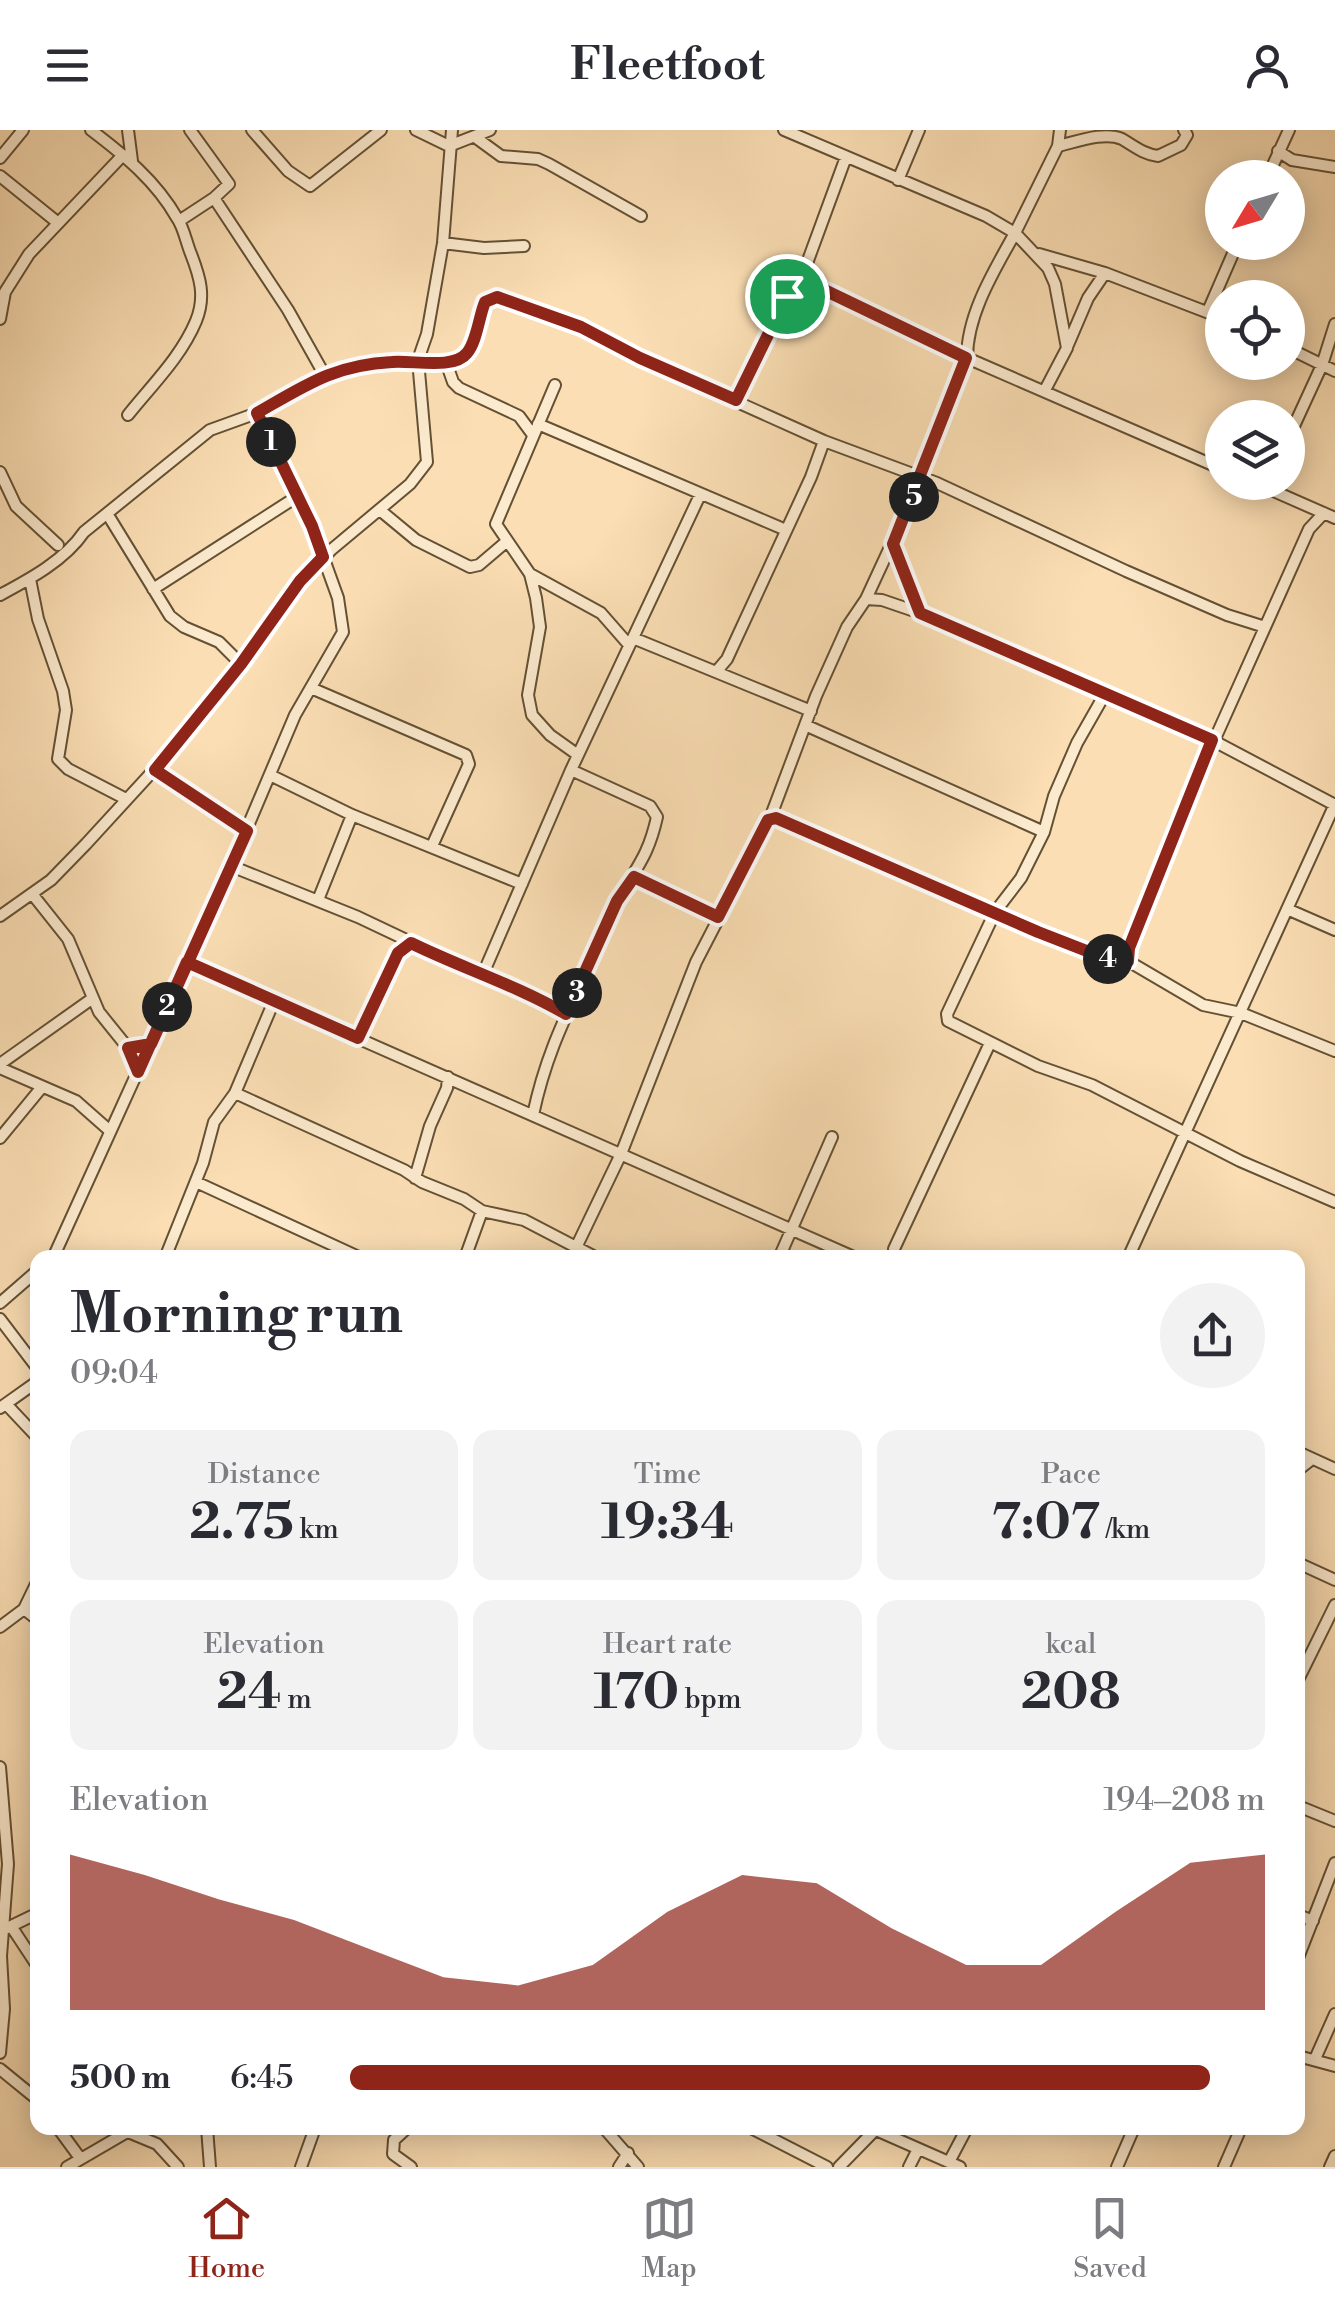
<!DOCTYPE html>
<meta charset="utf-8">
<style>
body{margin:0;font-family:"Libre Bodoni",serif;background:#f2f2f3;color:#2b2b33;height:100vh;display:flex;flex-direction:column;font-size:38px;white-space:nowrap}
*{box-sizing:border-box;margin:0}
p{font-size:32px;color:#7c7c81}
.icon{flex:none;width:55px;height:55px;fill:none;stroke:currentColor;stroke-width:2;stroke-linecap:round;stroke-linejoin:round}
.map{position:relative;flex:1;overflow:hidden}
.sheet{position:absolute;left:30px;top:1120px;width:1275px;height:885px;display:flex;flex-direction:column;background:#fff;border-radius:20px;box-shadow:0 5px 25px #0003}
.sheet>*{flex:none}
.needle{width:65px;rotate:232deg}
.buttons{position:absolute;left:1205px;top:30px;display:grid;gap:20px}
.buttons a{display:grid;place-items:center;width:100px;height:100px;border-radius:50%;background:#fff;box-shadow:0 5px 25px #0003;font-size:50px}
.pin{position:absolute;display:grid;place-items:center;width:85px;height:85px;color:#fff;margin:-42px;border:5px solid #fff;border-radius:50%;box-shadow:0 2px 10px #0007}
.km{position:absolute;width:50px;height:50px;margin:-25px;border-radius:50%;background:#222;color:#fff;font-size:28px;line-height:50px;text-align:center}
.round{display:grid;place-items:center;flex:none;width:105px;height:105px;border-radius:52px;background:#f2f2f3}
.overview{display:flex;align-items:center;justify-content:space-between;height:170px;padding:0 40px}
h1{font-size:55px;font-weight:800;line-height:75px}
.stats{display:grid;grid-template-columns:repeat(3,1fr);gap:15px;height:170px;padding:10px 40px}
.stats div{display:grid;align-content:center;border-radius:20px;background:#f2f2f3;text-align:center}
.stats b{font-size:50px;font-weight:800}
.stats small{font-size:28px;font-weight:400}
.stats p{font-size:28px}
.chart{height:280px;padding:20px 40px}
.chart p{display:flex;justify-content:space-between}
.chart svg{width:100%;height:180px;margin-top:10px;fill:#8f2418;opacity:.7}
ul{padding:0 40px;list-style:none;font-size:32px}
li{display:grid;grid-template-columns:160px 120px 1fr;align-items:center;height:75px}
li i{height:25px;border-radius:12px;background:#8f2418}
header{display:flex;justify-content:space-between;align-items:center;height:130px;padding:0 40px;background:#fff;font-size:45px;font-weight:800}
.dock{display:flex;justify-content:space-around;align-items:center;height:140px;border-top:2px solid #e1e1e2;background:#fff;font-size:28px;color:#7c7c81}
.dock a{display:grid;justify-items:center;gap:5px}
.dock .selected{color:#8f2418}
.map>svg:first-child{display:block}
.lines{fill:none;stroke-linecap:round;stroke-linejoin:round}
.minor-casing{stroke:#645134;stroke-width:14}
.minor{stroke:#fceace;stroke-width:10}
.route-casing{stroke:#fff;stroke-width:20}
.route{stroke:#8f2418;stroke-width:12}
</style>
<header><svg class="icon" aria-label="menu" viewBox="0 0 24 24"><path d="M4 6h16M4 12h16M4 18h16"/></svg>Fleetfoot<svg class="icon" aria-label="person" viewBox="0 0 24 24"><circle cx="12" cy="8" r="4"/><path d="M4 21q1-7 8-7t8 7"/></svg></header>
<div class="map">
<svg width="1335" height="2037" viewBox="0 0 1335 2037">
<rect width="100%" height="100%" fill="#fbdeb4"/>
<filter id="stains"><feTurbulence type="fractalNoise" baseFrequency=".002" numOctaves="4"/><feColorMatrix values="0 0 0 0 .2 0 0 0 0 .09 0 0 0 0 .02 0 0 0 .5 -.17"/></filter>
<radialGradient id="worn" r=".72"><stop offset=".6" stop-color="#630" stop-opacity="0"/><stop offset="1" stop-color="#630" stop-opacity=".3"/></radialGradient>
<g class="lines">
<g class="minor-casing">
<path id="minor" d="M91 0C124 25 156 51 177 88 184 98 186 112 191 124 200 147 206 167 196 191 181 227 152 255 128 285
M128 0 132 31
M252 0 288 41 310 56 381 0
M416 0 449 16 490 0
M784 0 986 86 1015 103C994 141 967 184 967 228L1222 339
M475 7 501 26 538 29 549 34 641 86
M1058 16C1076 12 1104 1 1122 9 1134 16 1143 24 1158 26L1181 15 1187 5 1184 0
M1278 21 1292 30 1335 37
M0 28 23 0
M0 46 57 92
M1267 48 1289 0
M898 50 919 0
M214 68 288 180 324 244
M179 91 214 68 229 54 190 0
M443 113 484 118 524 116
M1039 124 1105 143 1222 188
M799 155 846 27
M1208 181 1238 112
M0 189 5 162 29 124 123 25
M1067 217 1088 168 1105 143
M1288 218 1335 241
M446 232 453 252 459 258 519 286 533 305
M555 255 496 394 530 444 536 468 540 497 528 565 532 585 550 605 578 625
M1045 260 1067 218 1055 154 1048 138 1015 103 1058 16 1060 0
M736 270 787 166 799 155 816 156 967 228 942 287 922 348 866 469
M538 294 786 400
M1288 309 1322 235 1335 194
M0 342 16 376 58 415
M1253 352 1335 388
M381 381 416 410 470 437 479 435 506 412
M108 385 170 486 184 497 219 512 241 534
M893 414 920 483 1212 610 1335 675
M530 444 601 483 629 515
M30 449 38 489 63 561 66 580 58 629 68 639 126 669
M153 459 298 366
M0 465C30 449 65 430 84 402L210 300 257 283 324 244 387 232H446L461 228 471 216 485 172 497 167 581 197 639 228 824 311 937 353 1126 441 1227 485 1265 497
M633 508 811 581
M716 542 727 529 811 347 824 311
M311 558 466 625 469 634 432 716
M1106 562 1077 613 1054 666 1044 702 1021 748 995 782 947 884 948 891 1038 936 1092 955 1240 1031 1335 1072
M805 595 1044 702
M1212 610 1129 817 1128 831 1203 875 1241 883 1335 921
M1214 611 1309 399 1324 383
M155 639 247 701
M270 645 352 685 522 754
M769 691H786L1038 802 1115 832 1128 831
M231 736 358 787 474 842 496 848 566 884
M634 747 718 787
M33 765 68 809 99 882 128 918 138 941
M318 770 352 685
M1287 779 1335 800
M0 786 51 750 86 714 175 617 300 451 331 420 410 354 427 332 418 230 427 204 443 113 452 0
M187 833 856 1128
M483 844 571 640 700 365
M358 908 399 823 411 813
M0 934 93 868
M0 938 76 971 110 1001
M235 963 404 1040 422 1052 464 1069 482 1081 524 1090 597 1128
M533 985C546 923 567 884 593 827 602 808 608 787 618 770 637 736 648 727 657 687L650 676 571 640
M0 1008 42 957
M415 1048 430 996 447 958 448 947
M196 1052 361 1128
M53 1128 231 736 295 585 343 502 338 468 312 396 257 283
M165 1128 203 1033 214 992 235 963 274 871
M465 1128 482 1081
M571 1128 621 1024 696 832 769 691 816 566 847 497 866 469 882 470 920 483
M779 1128 832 1007
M895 1128 894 1119 990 913
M1128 1128 1335 674
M0 1173 38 1140
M0 1189 38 1239
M6 1274 38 1308
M0 1278 38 1251
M1298 1322 1335 1339
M1298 1340 1312 1329
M1298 1433 1335 1450
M24 1479 38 1490
M0 1497 24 1479 38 1450
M1298 1550 1335 1475
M0 1637 8 1734 1 1826 4 1879 0 1923
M1298 1676 1335 1691
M1298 1785 1313 1791
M11 1796 38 1837
M5 1799 38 1783
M1298 1828 1335 1733
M1298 1926 1335 1936
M1315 1929 1335 1884
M0 1939 38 1970
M58 1998 80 2028
M207 1998 210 2037
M407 1998 394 2010 393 2024 411 2037
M604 1998 638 2037
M751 1998 827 2037
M876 2000 960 2037
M128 2002 157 2014 178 2037
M949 2032 967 1998
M67 2037 134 1998
M301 2037 315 1998
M619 2037 628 2023
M839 2037 877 1998
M909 2037 918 2019
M1117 2037 1134 1998
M1224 2037 1241 1998
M1330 2037 1335 2026"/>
</g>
<use href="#minor" class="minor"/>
</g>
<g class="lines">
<g class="route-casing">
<path id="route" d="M787 166 736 270 640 228 581 197 497 167 485 172C479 186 477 211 467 223 454 240 412 230 392 232 334 235 306 255 257 283L312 396 323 427 300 451 241 534 155 640 247 701 151 914 128 918 138 942 187 832 358 908 398 823 411 813C462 838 516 855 566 884L617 771 634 747 718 787 768 690 776 688 1038 802 1115 832 1128 831 1129 818 1212 610 920 483 893 414 966 228 816 156 799 155 787 166"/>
</g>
<use href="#route" class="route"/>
</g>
<rect width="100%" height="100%" filter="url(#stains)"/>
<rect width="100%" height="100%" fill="url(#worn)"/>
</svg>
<div class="buttons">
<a><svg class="needle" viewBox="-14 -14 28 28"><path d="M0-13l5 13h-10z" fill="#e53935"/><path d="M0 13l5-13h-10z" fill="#7c7c81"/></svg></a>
<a><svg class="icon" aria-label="locate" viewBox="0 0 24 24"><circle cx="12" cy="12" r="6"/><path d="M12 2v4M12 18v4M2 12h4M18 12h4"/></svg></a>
<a><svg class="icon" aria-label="layers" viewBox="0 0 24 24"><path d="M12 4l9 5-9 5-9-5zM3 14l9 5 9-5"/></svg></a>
</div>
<div class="pin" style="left:787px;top:166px;background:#1e9e55"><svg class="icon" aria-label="arrive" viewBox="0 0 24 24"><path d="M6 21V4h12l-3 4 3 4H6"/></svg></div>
<b class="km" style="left:271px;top:312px">1</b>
<b class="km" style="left:167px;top:877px">2</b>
<b class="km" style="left:577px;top:863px">3</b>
<b class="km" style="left:1108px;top:829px">4</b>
<b class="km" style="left:914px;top:367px">5</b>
<section class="sheet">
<div class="overview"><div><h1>Morning run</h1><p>09:04</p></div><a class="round"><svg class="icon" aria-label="share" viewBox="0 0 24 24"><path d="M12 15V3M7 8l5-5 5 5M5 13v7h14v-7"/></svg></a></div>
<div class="stats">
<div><p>Distance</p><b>2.75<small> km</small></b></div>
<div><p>Time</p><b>19:34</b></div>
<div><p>Pace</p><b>7:07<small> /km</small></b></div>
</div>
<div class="stats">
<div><p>Elevation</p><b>24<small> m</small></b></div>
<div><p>Heart rate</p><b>170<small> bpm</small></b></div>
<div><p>kcal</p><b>208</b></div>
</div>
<div class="chart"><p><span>Elevation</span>194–208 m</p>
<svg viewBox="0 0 160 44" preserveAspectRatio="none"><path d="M0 44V6L10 11L20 17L30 22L40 29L50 36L60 38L70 33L80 20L90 11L100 13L110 24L120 33L130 33L140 20L150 8L160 6V44z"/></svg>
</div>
<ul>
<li><b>500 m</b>6:45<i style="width:94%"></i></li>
</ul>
</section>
</div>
<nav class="dock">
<a class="selected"><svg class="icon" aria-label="home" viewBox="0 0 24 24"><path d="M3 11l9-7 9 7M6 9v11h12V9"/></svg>Home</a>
<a><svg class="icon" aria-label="map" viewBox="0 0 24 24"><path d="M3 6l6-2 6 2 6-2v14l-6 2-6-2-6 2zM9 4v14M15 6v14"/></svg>Map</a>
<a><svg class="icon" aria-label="saved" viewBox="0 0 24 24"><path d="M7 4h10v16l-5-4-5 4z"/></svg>Saved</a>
</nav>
